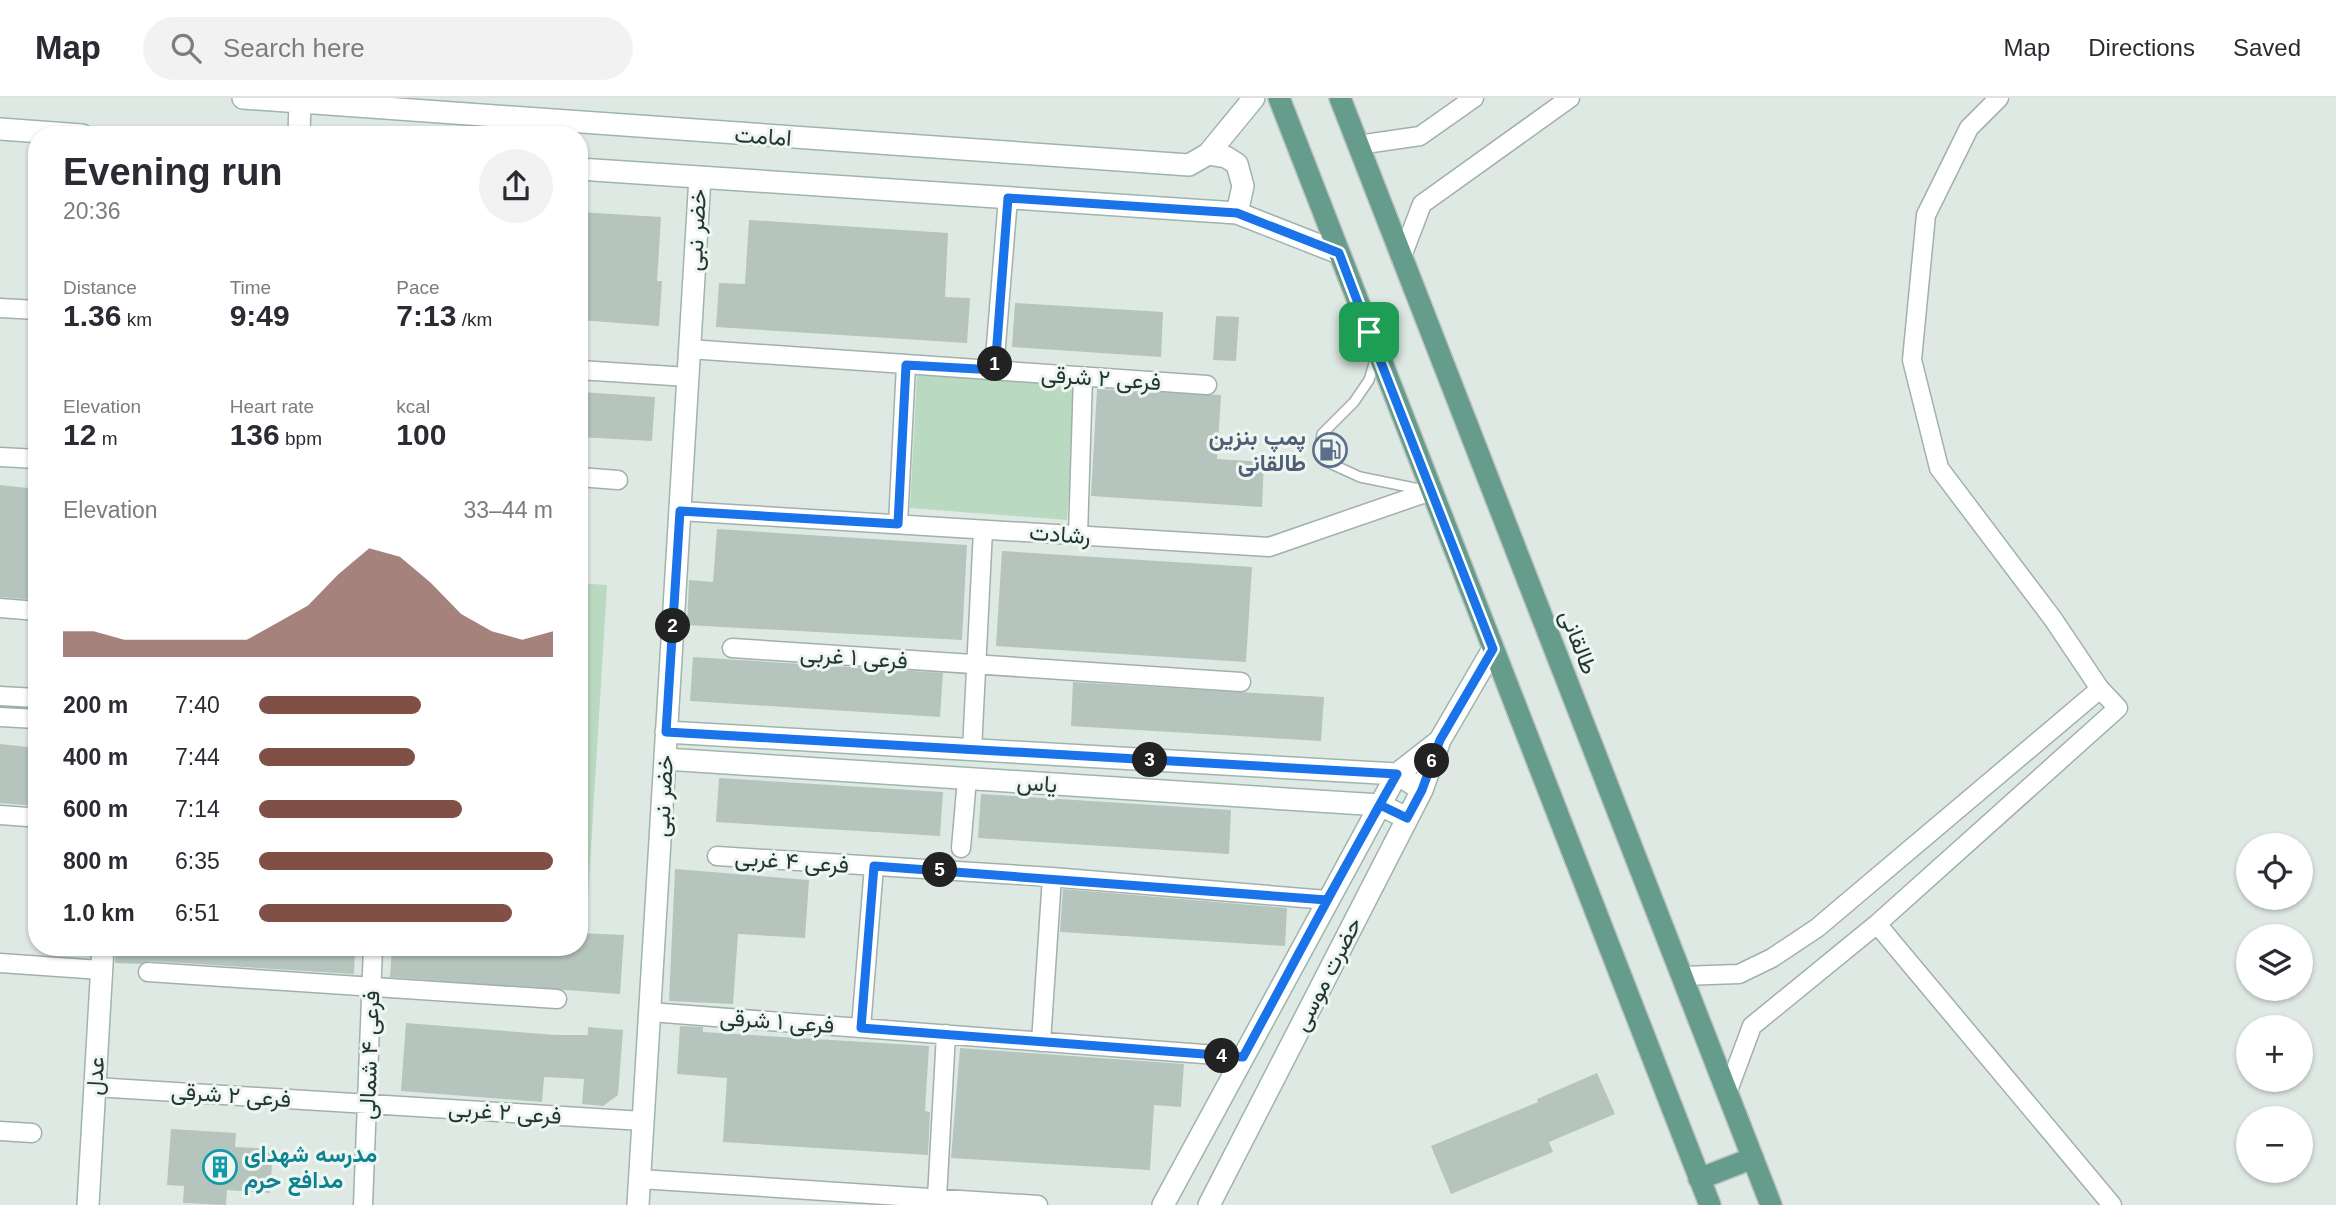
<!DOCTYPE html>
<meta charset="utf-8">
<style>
body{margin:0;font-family:Helvetica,Vazirmatn,sans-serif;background:#f2f2f3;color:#2b2b33;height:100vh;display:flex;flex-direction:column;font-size:26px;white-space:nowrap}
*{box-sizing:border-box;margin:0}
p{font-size:23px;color:#7c7c81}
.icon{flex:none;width:38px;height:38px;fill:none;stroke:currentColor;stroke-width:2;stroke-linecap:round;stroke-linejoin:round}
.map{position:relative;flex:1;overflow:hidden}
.drawer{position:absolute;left:28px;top:28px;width:560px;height:830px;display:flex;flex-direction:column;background:#fff;border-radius:28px;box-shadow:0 2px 5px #0004}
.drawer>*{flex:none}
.tools{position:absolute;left:2236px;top:735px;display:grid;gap:14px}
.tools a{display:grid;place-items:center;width:77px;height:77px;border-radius:50%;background:#fff;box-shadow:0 2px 5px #0004;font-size:35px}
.pin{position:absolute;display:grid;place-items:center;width:60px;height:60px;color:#fff;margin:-30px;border-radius:14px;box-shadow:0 4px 10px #0006}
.km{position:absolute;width:35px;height:35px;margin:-18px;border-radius:50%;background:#222;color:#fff;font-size:19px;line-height:35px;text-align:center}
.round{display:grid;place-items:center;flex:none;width:74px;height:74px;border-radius:37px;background:#f2f2f3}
.summary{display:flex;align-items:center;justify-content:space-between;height:119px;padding:0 35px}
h1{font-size:38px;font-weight:700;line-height:52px}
.metrics{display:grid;grid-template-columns:repeat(3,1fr);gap:10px;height:119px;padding:7px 35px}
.metrics div{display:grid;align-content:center}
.metrics b{font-size:30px;font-weight:700}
.metrics small{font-size:19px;font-weight:400}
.metrics p{font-size:19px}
.chart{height:196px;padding:14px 35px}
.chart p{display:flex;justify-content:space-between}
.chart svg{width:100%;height:126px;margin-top:7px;fill:#804f46;opacity:.7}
ul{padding:0 35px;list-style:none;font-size:23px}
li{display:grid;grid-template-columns:112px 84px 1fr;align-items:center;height:52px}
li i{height:18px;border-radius:9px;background:#804f46}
header{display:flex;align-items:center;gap:42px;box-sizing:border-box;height:98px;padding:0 35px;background:#fff;border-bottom:2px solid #e1e1e2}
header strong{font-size:33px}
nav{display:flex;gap:38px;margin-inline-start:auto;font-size:24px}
.search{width:490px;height:63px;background:#f2f2f3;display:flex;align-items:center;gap:18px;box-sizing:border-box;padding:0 24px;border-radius:38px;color:#7c7c81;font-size:26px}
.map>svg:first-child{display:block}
.park{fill:#b9d9c1}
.building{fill:#b5c4bd}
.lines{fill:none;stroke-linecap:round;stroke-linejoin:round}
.lane-casing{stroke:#a2b0ab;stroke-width:12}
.street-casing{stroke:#a2b0ab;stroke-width:21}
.secondary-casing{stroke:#9fb4ac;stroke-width:24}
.primary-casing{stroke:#bcc3c1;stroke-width:24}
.lane{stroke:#fff;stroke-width:9}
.street{stroke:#fff;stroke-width:18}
.secondary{stroke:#fff;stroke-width:21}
.primary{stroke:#669c8c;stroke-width:21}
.route-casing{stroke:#fff;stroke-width:14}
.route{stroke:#1a73e8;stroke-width:9}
.labels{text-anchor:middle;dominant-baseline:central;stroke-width:6;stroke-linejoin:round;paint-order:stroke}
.street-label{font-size:23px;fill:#213831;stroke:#eff6f2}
.service-label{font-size:23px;font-weight:bold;fill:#4e5e75;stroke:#eff6f2;text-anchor:end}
.culture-label{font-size:23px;font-weight:bold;fill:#0d838f;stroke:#eff6f2;text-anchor:start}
</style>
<header>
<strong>Map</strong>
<div class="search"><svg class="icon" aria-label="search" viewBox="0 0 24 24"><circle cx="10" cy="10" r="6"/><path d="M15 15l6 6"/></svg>Search here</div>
<nav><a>Map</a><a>Directions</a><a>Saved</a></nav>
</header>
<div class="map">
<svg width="2336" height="1107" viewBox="0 0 2336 1107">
<rect width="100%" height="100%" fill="#dfe9e4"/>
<path class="park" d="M917 277 1076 288 1067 422 910 410Z
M579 485 607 487 586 831 579 830Z"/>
<path class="building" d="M579 114 661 119 657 183H662L659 228 579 222Z
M749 122 948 135 945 199 970 200 967 245 716 229 719 185 745 186Z
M1015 205 1163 214 1161 259 1012 249Z
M1216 218 1239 219 1236 263 1213 262Z
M1097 291 1221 297 1217 361 1264 364 1262 409 1091 398Z
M581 294 655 299 652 343 579 339Z
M0 387 37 391V502L0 499Z
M717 431 967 447 962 542 687 527 689 482 713 484Z
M1002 453 1252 469 1246 564 996 548Z
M693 559 943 575 940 619 690 603Z
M1073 584 1324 599 1321 643 1071 628Z
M0 646 37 650V708L0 705Z
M719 680 943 694 940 738 716 724Z
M981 696 1231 712 1229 756 978 740Z
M675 771 809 782 805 840 738 836 733 906 669 903Z
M1063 791 1287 810 1285 848 1060 834Z
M579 835 624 837 620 896 390 879 392 849H579Z
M116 849H355L354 876 149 863 140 866 115 865Z
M406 925 556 937H588V929L623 932 618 997 603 1008 582 1006 584 981 544 979 542 1004 401 993Z
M680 928 703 929V934L929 948 925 1013 930 1014 928 1057 723 1044 727 980 677 976Z
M960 950 1184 966 1181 1009 1154 1007 1150 1072 951 1060Z
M1597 975 1615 1016 1549 1044 1553 1054 1451 1096 1431 1048 1538 1004 1537 1001Z
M171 1031 236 1035 235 1049 273 1051 270 1095 227 1092 226 1107 183 1105 184 1088 167 1087Z"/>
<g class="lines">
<g class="lane-casing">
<path id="lane" d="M1376 259 1369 282 1354 304 1322 336 1320 349 1325 363 1360 379 1424 392"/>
</g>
<g class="street-casing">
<path id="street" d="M1358 47 1420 38 1474 0
M1401 161 1422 106 1570 0
M0 210 37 212
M689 251 1207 287
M579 272 688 279
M994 272 1008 100
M0 359 37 361
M579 379 618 382
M680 413 1269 449 1431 393
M898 426 906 267
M1078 437 1083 279
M0 510 37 513
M732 550 1241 584
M0 598 37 600
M0 619 37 621
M972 652 983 432
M0 717 28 719
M961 750 967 681
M717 758 1052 779 1327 802
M1877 826 2112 1107
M0 865 101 872
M148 874 557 901
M1682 878 1739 876 1772 860 1817 830 2100 591
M650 914 1243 959
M861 930 874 768
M1041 944 1052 779
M95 989 643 1023
M1727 995 1752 928 1877 826 2118 610 2100 591 2053 521 1939 370 1912 262 1926 117 1969 30 1999 0
M0 1033 32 1035
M640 1081 1038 1107
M937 1100 946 936
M363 1107 373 849"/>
</g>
<g class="secondary-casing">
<path id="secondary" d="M243 0 1189 67 1208 56 1254 0
M0 31 82 37
M299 37 300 3
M1208 56 1226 59 1237 66 1243 88 1237 115
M579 71 1237 115 1339 155
M666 634 1397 676 1422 692
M665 661 1380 707 1407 720
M88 1107 103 849
M638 1107 700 79
M1163 1107 1397 676 1438 644
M1209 1107 1422 692 1440 642 1493 551"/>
</g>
<g class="primary-casing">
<path id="primary" d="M1279 0 1710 1107
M1340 0 1771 1107
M1699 1081 1753 1060"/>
</g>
<use href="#lane" class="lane"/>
<use href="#street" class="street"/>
<use href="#secondary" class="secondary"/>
<use href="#primary" class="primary"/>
</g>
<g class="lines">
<g class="route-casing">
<path id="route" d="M1369 234 1339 155 1237 115 1008 100 995 272 906 267 898 426 680 413 666 634 1397 676C1344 769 1294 865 1243 959L861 930 874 768 1327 802 1373 719 1380 707 1407 720 1422 692 1440 642 1493 551 1369 234"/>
</g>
<use href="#route" class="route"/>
</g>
<defs>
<g id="fuel-ring" transform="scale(1.75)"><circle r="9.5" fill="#eff6f2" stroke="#5c6f8a" stroke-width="1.5"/><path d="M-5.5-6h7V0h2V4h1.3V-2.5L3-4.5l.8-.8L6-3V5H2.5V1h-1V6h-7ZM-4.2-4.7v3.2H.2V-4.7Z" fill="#5c6f8a"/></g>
<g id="building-ring" transform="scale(1.75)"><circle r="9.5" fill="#eff6f2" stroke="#0f9aa8" stroke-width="1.5"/><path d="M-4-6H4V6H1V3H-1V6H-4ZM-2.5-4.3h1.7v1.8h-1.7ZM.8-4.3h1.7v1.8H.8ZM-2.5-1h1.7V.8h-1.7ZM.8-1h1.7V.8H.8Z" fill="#0f9aa8"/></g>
</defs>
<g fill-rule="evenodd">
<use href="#fuel-ring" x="1330" y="352"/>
<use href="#building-ring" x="220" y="1069"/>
</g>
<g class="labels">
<g class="street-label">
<text transform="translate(763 38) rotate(4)">امامت</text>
<text transform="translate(696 132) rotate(-87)">خضر نبی</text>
<text transform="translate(1101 280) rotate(4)">فرعی ۲ شرقی</text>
<text transform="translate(1060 436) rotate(4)">رشادت</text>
<text transform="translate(1579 544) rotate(69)">طالقانی</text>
<text transform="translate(854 559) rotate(4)">فرعی ۱ غربی</text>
<text transform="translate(1037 685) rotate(4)">یاس</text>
<text transform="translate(663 698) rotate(-87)">خضر نبی</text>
<text transform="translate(792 763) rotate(4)">فرعی ۴ غربی</text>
<text transform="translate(1327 876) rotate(-63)">حضرت موسی</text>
<text transform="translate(777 923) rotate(4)">فرعی ۱ شرقی</text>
<text transform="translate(369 957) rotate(-88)">فرعی ۴ شمالی</text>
<text transform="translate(95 978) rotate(-87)">عدل</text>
<text transform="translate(231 997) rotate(4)">فرعی ۲ شرقی</text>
<text transform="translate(505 1014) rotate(4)">فرعی ۲ غربی</text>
</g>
<g class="service-label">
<text x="1306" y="339">پمپ بنزین<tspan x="1306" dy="26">طالقانی</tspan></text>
</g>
<g class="culture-label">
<text x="244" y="1056">مدرسه شهدای<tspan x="244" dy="26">مدافع حرم</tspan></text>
</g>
</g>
</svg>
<div class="tools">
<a><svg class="icon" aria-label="locate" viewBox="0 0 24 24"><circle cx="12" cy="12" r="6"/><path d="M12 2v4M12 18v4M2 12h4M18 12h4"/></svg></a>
<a><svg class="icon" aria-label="layers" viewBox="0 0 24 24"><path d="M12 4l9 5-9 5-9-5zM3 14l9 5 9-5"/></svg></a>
<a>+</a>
<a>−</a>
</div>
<div class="pin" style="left:1369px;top:234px;background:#1e9e55"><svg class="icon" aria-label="arrive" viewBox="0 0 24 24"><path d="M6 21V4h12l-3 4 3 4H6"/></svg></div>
<b class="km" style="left:995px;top:266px">1</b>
<b class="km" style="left:673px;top:528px">2</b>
<b class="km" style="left:1150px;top:662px">3</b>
<b class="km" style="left:1222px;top:958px">4</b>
<b class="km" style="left:940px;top:772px">5</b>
<b class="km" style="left:1432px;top:663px">6</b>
<section class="drawer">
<div class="summary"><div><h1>Evening run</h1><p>20:36</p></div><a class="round"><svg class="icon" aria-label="share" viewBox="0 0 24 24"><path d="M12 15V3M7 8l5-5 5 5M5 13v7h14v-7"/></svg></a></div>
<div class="metrics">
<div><p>Distance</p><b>1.36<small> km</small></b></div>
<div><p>Time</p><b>9:49</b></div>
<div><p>Pace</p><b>7:13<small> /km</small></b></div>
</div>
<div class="metrics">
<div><p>Elevation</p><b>12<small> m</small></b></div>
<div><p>Heart rate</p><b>136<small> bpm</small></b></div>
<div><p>kcal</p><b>100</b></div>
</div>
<div class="chart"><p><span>Elevation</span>33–44 m</p>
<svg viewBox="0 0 160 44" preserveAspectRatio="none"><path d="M0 44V35L10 35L20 38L30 38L40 38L50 38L60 38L70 32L80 26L90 15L100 6L110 9L120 18L130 29L140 35L150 38L160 35V44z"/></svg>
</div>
<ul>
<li><b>200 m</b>7:40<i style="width:55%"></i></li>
<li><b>400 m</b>7:44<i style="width:53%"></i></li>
<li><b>600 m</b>7:14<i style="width:69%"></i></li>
<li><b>800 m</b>6:35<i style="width:100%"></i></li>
<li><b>1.0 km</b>6:51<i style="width:86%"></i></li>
</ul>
</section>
</div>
